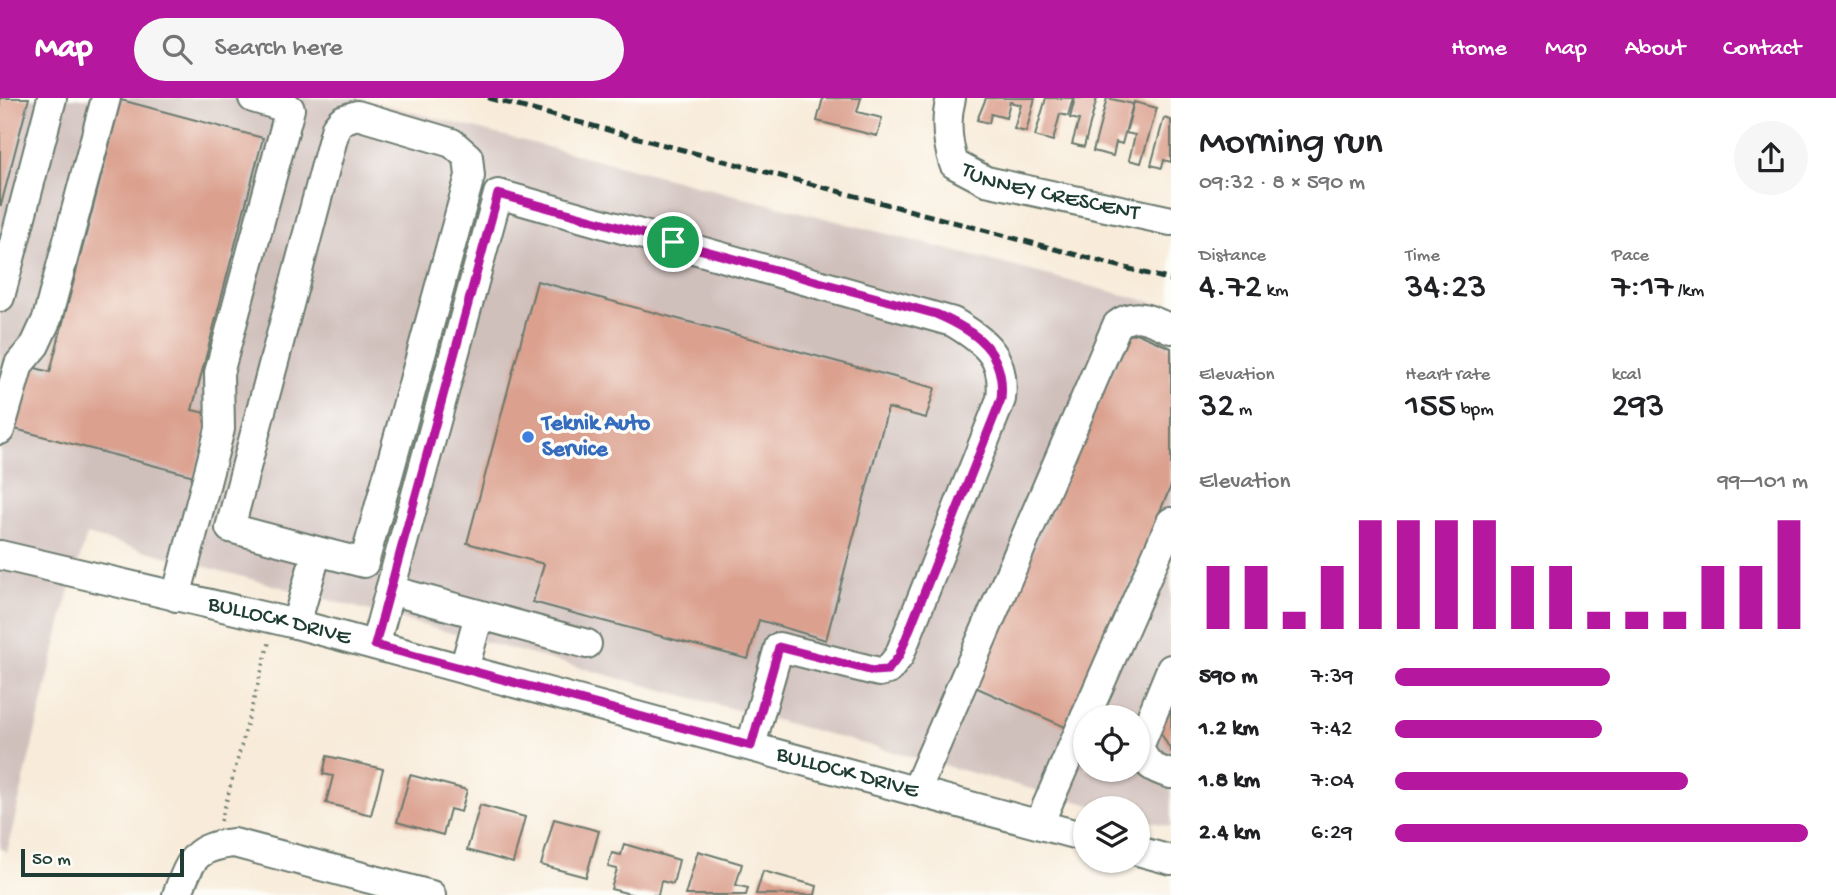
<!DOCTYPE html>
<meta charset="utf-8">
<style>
body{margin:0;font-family:"Gochi Hand",sans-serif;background:#f6f6f6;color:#202124;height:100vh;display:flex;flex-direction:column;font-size:26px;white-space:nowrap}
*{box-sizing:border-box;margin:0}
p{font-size:23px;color:#757577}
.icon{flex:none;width:38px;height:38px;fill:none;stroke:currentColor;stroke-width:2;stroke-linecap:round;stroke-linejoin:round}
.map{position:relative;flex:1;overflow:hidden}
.details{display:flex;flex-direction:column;background:#fff;width:665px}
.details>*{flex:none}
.controls{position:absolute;left:1073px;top:607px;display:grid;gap:14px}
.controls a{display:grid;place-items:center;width:77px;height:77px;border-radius:50%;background:#fff;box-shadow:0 2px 5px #0004;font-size:35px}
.scale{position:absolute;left:21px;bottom:18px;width:163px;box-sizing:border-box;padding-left:7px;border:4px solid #1f3d34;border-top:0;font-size:19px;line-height:24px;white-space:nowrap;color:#1f3d34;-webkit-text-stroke:5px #fdfcf7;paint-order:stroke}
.pin{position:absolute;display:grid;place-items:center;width:60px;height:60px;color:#fff;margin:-30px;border:4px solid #fff;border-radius:50%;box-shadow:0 2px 7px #0007}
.round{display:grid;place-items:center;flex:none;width:74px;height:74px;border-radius:37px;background:#f6f6f6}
.head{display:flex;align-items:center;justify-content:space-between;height:119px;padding:0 28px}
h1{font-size:38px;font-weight:600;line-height:52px}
.figures{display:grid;grid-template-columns:repeat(3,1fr);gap:10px;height:119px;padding:7px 28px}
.figures div{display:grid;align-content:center}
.figures b{font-size:35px;font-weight:600}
.figures small{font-size:19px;font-weight:400}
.figures p{font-size:19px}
.chart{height:196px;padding:14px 28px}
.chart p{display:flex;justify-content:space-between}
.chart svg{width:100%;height:126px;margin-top:7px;stroke:#b5179e;stroke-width:6}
ul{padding:0 28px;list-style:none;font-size:23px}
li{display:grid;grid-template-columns:112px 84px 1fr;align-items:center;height:52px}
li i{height:18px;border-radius:9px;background:#b5179e}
header{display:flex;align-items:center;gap:42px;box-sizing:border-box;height:98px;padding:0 35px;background:#b5179e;color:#fff}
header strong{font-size:33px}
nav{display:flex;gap:38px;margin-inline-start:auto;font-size:24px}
.search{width:490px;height:63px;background:#f6f6f6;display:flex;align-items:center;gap:18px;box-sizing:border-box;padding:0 24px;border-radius:38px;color:#757577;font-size:26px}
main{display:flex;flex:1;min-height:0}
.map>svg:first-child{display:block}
.industrial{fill:#d0c0bc;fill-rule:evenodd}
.building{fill:#dba08e}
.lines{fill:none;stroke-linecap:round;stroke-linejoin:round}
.minor-casing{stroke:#6b7a6e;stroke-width:32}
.path{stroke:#6b7a6e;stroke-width:3.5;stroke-dasharray:2 5;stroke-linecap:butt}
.minor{stroke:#fff;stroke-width:28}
.rail{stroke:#1f3d34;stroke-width:5;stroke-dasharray:10 5;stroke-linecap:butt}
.route-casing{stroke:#fff;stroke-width:14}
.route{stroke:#b5179e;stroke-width:9}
.shop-dot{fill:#3f7fe0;stroke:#fdfcf7;stroke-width:2.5}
.labels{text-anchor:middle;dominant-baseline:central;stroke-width:7;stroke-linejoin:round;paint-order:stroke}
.street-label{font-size:23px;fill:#1f3d34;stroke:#fdfcf7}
.shop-label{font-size:23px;font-weight:bold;fill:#366cbe;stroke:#fdfcf7;text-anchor:start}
</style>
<header>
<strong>Map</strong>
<div class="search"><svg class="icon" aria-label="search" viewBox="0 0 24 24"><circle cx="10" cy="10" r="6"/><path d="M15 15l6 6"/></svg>Search here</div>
<nav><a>Home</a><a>Map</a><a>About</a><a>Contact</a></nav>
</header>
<main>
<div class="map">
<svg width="1171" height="797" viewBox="0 0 1171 797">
<rect width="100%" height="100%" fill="#fdfcf7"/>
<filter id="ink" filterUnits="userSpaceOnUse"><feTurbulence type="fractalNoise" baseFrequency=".0143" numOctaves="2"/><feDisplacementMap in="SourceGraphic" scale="14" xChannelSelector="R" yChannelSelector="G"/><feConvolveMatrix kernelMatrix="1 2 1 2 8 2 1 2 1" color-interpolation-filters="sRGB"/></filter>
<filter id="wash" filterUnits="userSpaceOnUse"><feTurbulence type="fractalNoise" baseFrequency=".00686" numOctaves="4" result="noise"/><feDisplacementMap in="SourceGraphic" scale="28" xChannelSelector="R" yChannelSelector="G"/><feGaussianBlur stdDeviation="1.57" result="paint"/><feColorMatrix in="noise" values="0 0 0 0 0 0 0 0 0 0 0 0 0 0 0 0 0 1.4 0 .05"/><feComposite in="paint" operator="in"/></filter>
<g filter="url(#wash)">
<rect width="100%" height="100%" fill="#f8ebd9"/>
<path class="industrial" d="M0 0H357L1171 209V729L1138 720V710H1102L87 437 66 505 7 754 0 750ZM1085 620H1138V672H1085Z"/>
<g id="blocks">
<path class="building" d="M0 0H29L1 107H0Z
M823 0H861L857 14 882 20 877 38 817 23Z
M986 0H1035L1026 34 1014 31 1021 7 1010 4 1006 20 991 16 989 25 977 22Z
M1046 0H1073L1068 18 1060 16 1053 43 1035 38Z
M1075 0H1097L1084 49 1072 46 1079 22 1070 20Z
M1107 0 1133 6 1122 46 1116 44 1113 58 1093 53Z
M121 2 263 40 192 312 210 316 194 378 15 331 32 269 50 274Z
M1134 4 1157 10 1141 65 1129 62 1135 37 1126 35Z
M1164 20 1171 22V64L1164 62 1162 70 1151 67Z
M537 183 935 290 926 320 888 310 826 542 759 522 748 561 584 518 533 504 544 466 467 445Z
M1136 235 1171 250V388L1065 629 975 589 1129 237Z
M1171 601V653L1158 630Z
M327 658 383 671 371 717 326 705 333 678 323 676Z
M410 677 467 692 461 714 450 711 443 737 397 724Z
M480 707 525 719 513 765 467 752Z
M554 721 599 733 586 779 541 767Z
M624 746 679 762 673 786 661 783 658 797H634L611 791 617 771 608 769 612 755 621 757Z
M698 753 742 766 736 787 748 790 746 797H685Z
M763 773 817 788 815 797 756 796Z"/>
</g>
</g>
<g filter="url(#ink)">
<use href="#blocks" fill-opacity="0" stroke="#6b7a6e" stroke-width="2"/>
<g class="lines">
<g class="minor-casing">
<g id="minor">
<path id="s1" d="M951 0C945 22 947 44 954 66L986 83 1171 123"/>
<path d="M0 199 52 0"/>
<path d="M0 332 19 266 35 247 47 221 106 0"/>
<path id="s2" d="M0 457 296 526 1085 739"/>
<path d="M390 492 587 546"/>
<path d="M176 499 220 331 219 275 290 11 253 0"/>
<path d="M296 526 317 453 364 465 470 78 468 59 452 45 357 17 342 22 336 29 230 430 317 453"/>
<path d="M375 547 498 96 953 224C986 244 1006 259 1001 301L899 558 888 572 879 574 779 549 751 647"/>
<path d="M464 571 479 517"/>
<path d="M1171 571 1139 649C1146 667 1153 671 1171 676"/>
<path d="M1085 620 1171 424"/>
<path d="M916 693 1117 227C1136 212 1151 222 1171 231"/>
<path d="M1039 726 1085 620"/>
<path d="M1138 753 1171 762"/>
<path d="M177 797C191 761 194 749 234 745L431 797"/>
</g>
</g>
<path class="path" d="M221 723 269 545"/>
<use href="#minor" class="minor"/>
<path class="rail" d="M488 0 1171 182"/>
</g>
</g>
<g class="lines" filter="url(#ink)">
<g class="route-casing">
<path id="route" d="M498 96 936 216C976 233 1006 254 1001 301L899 558 888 572 873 573 779 549 751 648 375 547Z"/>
</g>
<use href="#route" class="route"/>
</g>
<circle class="shop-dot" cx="528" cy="339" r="7"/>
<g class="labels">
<g class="street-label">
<text stroke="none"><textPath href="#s1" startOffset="168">TUNNEY CRESCENT</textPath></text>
<text stroke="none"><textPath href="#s2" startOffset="287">BULLOCK DRIVE</textPath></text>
<text stroke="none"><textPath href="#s2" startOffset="875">BULLOCK DRIVE</textPath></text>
</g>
<g class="shop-label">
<text x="542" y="326">Teknik Auto<tspan x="542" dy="26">Service</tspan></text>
</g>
</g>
</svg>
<div class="controls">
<a><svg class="icon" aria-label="locate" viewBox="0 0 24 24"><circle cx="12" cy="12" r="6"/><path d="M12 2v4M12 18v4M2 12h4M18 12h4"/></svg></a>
<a><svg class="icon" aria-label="layers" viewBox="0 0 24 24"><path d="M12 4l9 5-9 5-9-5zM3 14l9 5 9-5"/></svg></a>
</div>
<div class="scale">50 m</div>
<div class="pin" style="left:673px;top:144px;background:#1e9e55"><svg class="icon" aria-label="arrive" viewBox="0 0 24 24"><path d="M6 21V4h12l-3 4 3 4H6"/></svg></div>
</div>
<section class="details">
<div class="head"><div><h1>Morning run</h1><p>09:32 · 8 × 590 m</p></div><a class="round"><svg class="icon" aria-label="share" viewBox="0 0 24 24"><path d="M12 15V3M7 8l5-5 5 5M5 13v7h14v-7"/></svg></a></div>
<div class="figures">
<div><p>Distance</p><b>4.72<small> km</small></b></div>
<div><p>Time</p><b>34:23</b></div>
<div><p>Pace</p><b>7:17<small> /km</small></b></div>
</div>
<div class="figures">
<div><p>Elevation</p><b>32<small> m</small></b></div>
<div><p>Heart rate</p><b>155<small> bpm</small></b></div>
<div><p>kcal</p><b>293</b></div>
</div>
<div class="chart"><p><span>Elevation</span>99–101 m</p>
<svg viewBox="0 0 160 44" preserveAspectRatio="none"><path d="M5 44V22M15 44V22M25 44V38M35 44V22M45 44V6M55 44V6M65 44V6M75 44V6M85 44V22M95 44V22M105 44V38M115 44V38M125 44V38M135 44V22M145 44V22M155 44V6"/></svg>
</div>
<ul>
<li><b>590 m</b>7:39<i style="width:52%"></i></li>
<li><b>1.2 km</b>7:42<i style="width:50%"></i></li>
<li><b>1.8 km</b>7:04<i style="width:71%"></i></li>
<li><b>2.4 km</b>6:29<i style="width:100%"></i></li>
</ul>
</section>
</main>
